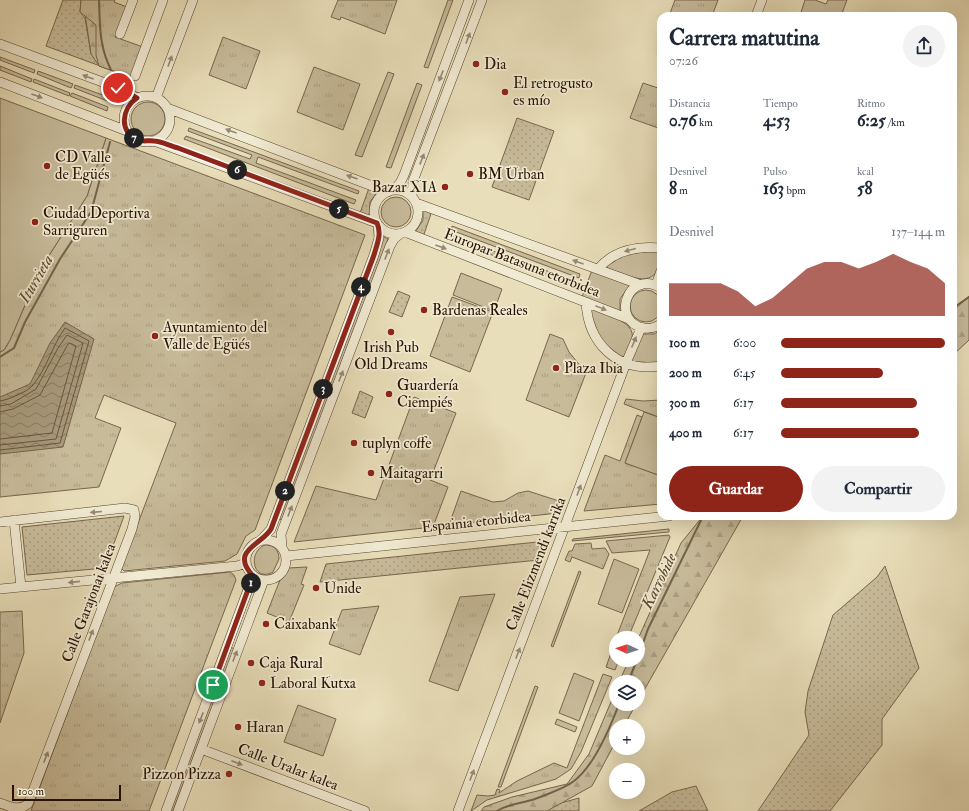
<!DOCTYPE html>
<html lang="es">
<meta charset="utf-8">
<style>
body{margin:0;font-family:"IM FELL Double Pica",serif;background:#f2f2f3;color:#1f2937;height:100vh;display:flex;flex-direction:column;font-size:15px;white-space:nowrap}
*{box-sizing:border-box;margin:0}
p{font-size:13px;color:#747a83}
.icon{flex:none;width:22px;height:22px;fill:none;stroke:currentColor;stroke-width:2;stroke-linecap:round;stroke-linejoin:round}
.map{position:relative;flex:1;overflow:hidden}
.side{position:absolute;left:657px;top:12px;width:300px;height:508px;display:flex;flex-direction:column;background:#fff;border-radius:12px;box-shadow:0 4px 16px #0002}
.side>*{flex:none}
.needle{width:26px;rotate:273deg}
.tools{position:absolute;left:609px;top:631px;display:grid;gap:8px}
.tools a{display:grid;place-items:center;width:36px;height:36px;border-radius:50%;background:#fff;box-shadow:0 4px 16px #0002;font-size:20px}
.scale{position:absolute;left:12px;bottom:10px;width:109px;box-sizing:border-box;padding-left:4px;border:2px solid #281201;border-top:0;font-size:11px;line-height:14px;white-space:nowrap;color:#281201;-webkit-text-stroke:3px #f0ead2;paint-order:stroke}
.pin{position:absolute;display:grid;place-items:center;width:34px;height:34px;color:#fff;margin:-17px;border:2px solid #fff;border-radius:50%;box-shadow:0 1px 4px #0007}
.km{position:absolute;width:20px;height:20px;margin:-10px;border-radius:50%;background:#222;color:#fff;font-size:11px;line-height:20px;text-align:center}
.round{display:grid;place-items:center;flex:none;width:42px;height:42px;border-radius:21px;background:#f2f2f3}
.summary{display:flex;align-items:center;justify-content:space-between;height:68px;padding:0 12px}
h1{font-size:22px;font-weight:700;line-height:30px}
.stats{display:grid;grid-template-columns:repeat(3,1fr);gap:6px;height:68px;padding:4px 12px}
.stats div{display:grid;align-content:center}
.stats b{font-size:17px;font-weight:700}
.stats small{font-size:11px;font-weight:400}
.stats p{font-size:11px}
.chart{height:112px;padding:8px 12px}
.chart p{display:flex;justify-content:space-between}
.chart svg{width:100%;height:72px;margin-top:4px;fill:#8f2418;opacity:.7}
.primary-button{display:flex;gap:8px;margin-top:auto;padding:8px 12px}
.primary-button a{flex:1;height:46px;border-radius:24px;background:#8f2418;color:#fff;font-size:16px;font-weight:700;line-height:46px;text-align:center}
.primary-button a+a{background:#f2f2f3;color:#1f2937}
ul{padding:0 12px;list-style:none;font-size:13px}
li{display:grid;grid-template-columns:64px 48px 1fr;align-items:center;height:30px}
li i{height:10px;border-radius:5px;background:#8f2418}
.map>svg:first-child{display:block}
.grass{fill:url(#grass-dots);stroke:#78664e}
.forest{fill:url(#forest-firs);stroke:#78664e}
.park{fill:url(#park-tufts);stroke:#78664e}
.garden{fill:#c7bb9a;stroke:#78664e}
.water{fill:url(#water-waves);stroke:#74634a}
.lines{fill:none;stroke-linecap:round;stroke-linejoin:round}
.shore{stroke:#68563e;stroke-width:1}
.stream{stroke:#74634a;stroke-width:2}
.minor-casing{stroke:#58452f;stroke-width:10}
.minor{stroke:#f0ead2;stroke-width:9}
.oneway{fill:#968974}
.route-casing{stroke:#fff;stroke-width:8}
.route{stroke:#8f2418;stroke-width:5}
.poi-dot{fill:#8f2418;stroke:#f0ead2;stroke-width:1.5}
.labels{text-anchor:middle;dominant-baseline:central;stroke-width:3.5;stroke-linejoin:round;paint-order:stroke}
.poi-label{font-size:15px;fill:#281201;stroke:#f0ead2;text-anchor:start}
.street-label{font-size:15px;fill:#281201;stroke:#f0ead2}
.water-label{font-size:16px;font-style:italic;fill:#5b4831;stroke:#f0ead2}
</style>
<div class="map">
<svg width="969" height="811" viewBox="0 0 969 811">
<defs>
<pattern id="grass-dots" width="8" height="8" patternUnits="userSpaceOnUse"><rect width="8" height="8" fill="#c7bb9a"/><path d="M2 2h.1M6 6h.1" fill="none" stroke="#aba083" stroke-width="1.8" stroke-linecap="round"/></pattern>
<pattern id="forest-firs" width="22" height="20" patternUnits="userSpaceOnUse"><rect width="22" height="20" fill="#c7bb9a"/><path d="M5 1l3.5 6h-7zM16 11l3.5 6h-7z" fill="#aba083"/></pattern>
<pattern id="park-tufts" width="24" height="20" patternUnits="userSpaceOnUse"><rect width="24" height="20" fill="#c7bb9a"/><path d="M3 7l-1-3M5 7V3M7 7l1-3M15 17l-1-3M17 17v-4M19 17l1-3" fill="none" stroke="#aba083"/></pattern>
<pattern id="water-waves" width="16" height="10" patternUnits="userSpaceOnUse"><rect width="16" height="10" fill="#a7997a"/><path d="M0 5q4-4 8 0t8 0" fill="none" stroke="#887b62"/></pattern>
</defs>
<rect width="100%" height="100%" fill="#e8deb9"/>
<filter id="stains"><feTurbulence type="fractalNoise" baseFrequency=".005" numOctaves="4"/><feColorMatrix values="0 0 0 0 .2 0 0 0 0 .09 0 0 0 0 .02 0 0 0 .5 -.17"/></filter>
<radialGradient id="worn" r=".72"><stop offset=".6" stop-color="#630" stop-opacity="0"/><stop offset="1" stop-color="#630" stop-opacity=".3"/></radialGradient>
<path class="grass" d="M63 0H81L80 12 85 18 91 54 111 70 46 46Z
M517 118 554 131 529 200 492 187Z
M369 188 378 191 370 202 369 216 360 213Z
M423 208 432 211 423 237 414 234 423 220Z
M398 291 410 296 402 317 389 312Z
M360 391 373 397 365 418 352 413Z
M124 516 105 568 27 575 22 527Z
M547 541 539 560 320 582 326 564Z
M885 566 919 668 882 719V745L830 811H758L809 735 805 712 808 691 833 615 877 577Z
M696 786 708 811H639L672 792Z
M579 798V811H532Z"/>
<path class="forest" d="M83 0 107 32 119 73 99 66 91 54Z
M969 296V340L953 355V311Z
M703 516H743L638 701V682H619L629 660H638V639L681 543Z
M616 690V704H636L624 726H616V741L592 786 547 811H481L484 807 512 797 567 784 589 754Z"/>
<path class="park" d="M81 0H115L114 2 127 7 115 37 143 47 131 77 99 66 96 55V25L80 12Z
M338 0H397L385 34 341 17 340 20 331 17Z
M675 0H718L712 16H669Z
M223 37 260 51 246 89 209 75Z
M314 67 360 84 343 130 297 112Z
M643 83 661 89V129L630 118Z
M106 138 365 235 255 530 246 536 237 554 225 561 124 571 121 568 176 423 104 395 95 418 121 428 99 487 0 497V352L4 350 10 340 41 268 87 196Z
M452 297 493 312 470 372 430 356Z
M550 334 563 339 569 352 586 373 569 417 526 400Z
M414 397 456 413 430 480 448 487 433 527 294 542 316 486 376 500Z
M626 399 643 401 661 400V418L624 404Z
M637 415 642 417 625 463 661 476V504L584 511 605 455 620 461Z
M461 491 493 502 504 501 518 493 528 491 562 502 558 513 449 525Z
M669 529V532L572 541 573 539Z
M669 535 670 537 628 638H616L650 550 612 553 606 541Z
M591 543 592 549 605 548 609 554 603 569 572 557 570 562 565 560 569 551H572L575 544Z
M307 567 301 584 304 585 289 622 267 613 280 580 288 568Z
M230 572 234 575 236 580 149 811H31L114 587 122 583Z
M495 594 458 691 429 681 460 597Z
M379 606 360 655 329 644 342 610Z
M22 611 24 653 0 723V612Z
M616 639V660H619L615 670 606 667Z
M603 674 612 677 581 752 571 769 556 779 487 800 471 811 477 795 488 796 495 795 497 789 500 790 499 793 517 781 554 763 567 768Z
M298 705 336 719 323 756 284 742Z"/>
<path class="garden" d="M448 0H453L428 68 424 67Z
M805 0H815L826 4 828 0H847L841 16H796L797 14 800 15Z
M0 57 35 70 34 73 0 60Z
M0 66 32 79 31 82 0 70Z
M38 71 73 84 71 88 37 74Z
M388 72 394 74 362 157 355 155Z
M34 79 70 93 69 96 33 82Z
M417 83 422 85 391 168 386 167Z
M75 85 111 98 110 102 74 88Z
M72 93 108 107 107 111 70 96Z
M0 98 106 138 87 196 41 268 10 340 4 350 0 352Z
M131 119a17 17 0 1 1 34 0a17 17 0 1 1-34 0Z
M189 128 359 191 358 194 258 157 256 163 356 200 354 204 184 139 186 136 250 159 252 155 188 131Z
M381 212a15 15 0 1 1 30 0a15 15 0 1 1-30 0Z
M452 226 580 274 579 278 451 230Z
M452 236 577 282 576 286 451 240Z
M384 237 388 239 282 520 279 519Z
M661 250C661 294 631 277 605 267L620 255Z
M592 270 630 285 620 299V311L582 297Z
M461 273 502 289 494 311 453 295Z
M630 306a16 16 0 1 1 32 0a16 16 0 1 1-32 0Z
M589 308C601 313 636 321 632 338 631 344 628 350 626 356L620 357 600 339Z
M661 330V362L656 364 634 362 631 359 643 334H654Z
M644 412 661 418V476L625 463Z
M265 545C274 545 279 550 279 559L273 572C253 583 247 552 265 545Z
M614 559 639 569 622 613 598 604Z
M579 571 581 572 553 647 551 646Z
M231 647 234 649 173 811H170Z
M574 673 594 681 579 721 559 713Z
M535 686 538 687 501 787H498Z
M557 719 577 727 575 732 555 724Z"/>
<path class="water" d="M65 322 94 339 63 447 0 454V397L30 384 50 343Z"/>
<g class="lines">
<path class="shore" d="M0 401C8 400 29 391 33 385 47 368 52 346 65 328L89 341 60 443 0 450
M0 406 11 404 36 389 58 348 67 335 83 343 56 439 0 445
M0 412 13 409 40 395 68 344 70 343 76 346 52 433 0 439"/>
<path class="stream" d="M99 0C100 26 99 46 111 70
M953 308 969 297
M0 357 14 348 25 322 60 259 91 212 110 142
M638 657 648 629 703 516
M628 682 637 660
M497 811C508 804 523 803 535 799 547 794 564 789 574 781 595 765 610 728 619 704"/>
<g class="minor-casing">
<path id="minor" d="M756 16 762 0
M120 34 133 0
M0 44 124 90 137 98
M135 76 163 0
M0 82 127 131
M124 119a23 23 0 1 1 46 0a23 23 0 1 1-46 0Z
M156 98 193 0
M167 108 388 192
M154 141 377 223
M374 212a22 22 0 1 1 44 0a22 22 0 1 1-44 0Z
M394 190 400 183 404 175 469 0
M412 197 413 181 482 0
M416 203 641 285
M405 232 629 319
M598 269C614 250 637 246 661 248
M656 285 661 271
M661 288C627 268 610 322 644 328 650 329 656 327 661 324
M586 302C588 343 617 373 661 366
M14 520 21 587
M0 522 125 508 134 510 135 517 132 529 28 804C19 811 10 807 0 803
M246 560a20 20 0 1 1 40 0a20 20 0 1 1-40 0Z
M261 540 271 529 374 255 379 238 378 225
M282 548 281 534 390 246 394 239 400 234
M286 556 669 516
M0 589 237 566 246 563
M201 749 365 811
M166 811 253 576
M178 811 264 580
M458 811 626 363 641 328"/>
</g>
<use href="#minor" class="minor"/>
</g>
<defs><path id="oneway-solid" d="M-6-.8H1V-3.2L6.5 0L1 3.2V.8H-6Z"/></defs>
<g class="oneway">
<use href="#oneway-solid" transform="translate(468 38) rotate(-70)"/>
<use href="#oneway-solid" transform="translate(170 61) rotate(-70)"/>
<use href="#oneway-solid" transform="translate(441 76) rotate(111)"/>
<use href="#oneway-solid" transform="translate(88 77) rotate(-160)"/>
<use href="#oneway-solid" transform="translate(37 96) rotate(20)"/>
<use href="#oneway-solid" transform="translate(231 131) rotate(-160)"/>
<use href="#oneway-solid" transform="translate(422 159) rotate(-69)"/>
<use href="#oneway-solid" transform="translate(352 177) rotate(-160)"/>
<use href="#oneway-solid" transform="translate(441 247) rotate(20)"/>
<use href="#oneway-solid" transform="translate(630 250) rotate(165)"/>
<use href="#oneway-solid" transform="translate(387 254) rotate(-69)"/>
<use href="#oneway-solid" transform="translate(578 262) rotate(-160)"/>
<use href="#oneway-solid" transform="translate(601 308) rotate(22)"/>
<use href="#oneway-solid" transform="translate(634 342) rotate(-67)"/>
<use href="#oneway-solid" transform="translate(341 376) rotate(-69)"/>
<use href="#oneway-solid" transform="translate(579 490) rotate(-70)"/>
<use href="#oneway-solid" transform="translate(290 511) rotate(-69)"/>
<use href="#oneway-solid" transform="translate(96 512) rotate(175)"/>
<use href="#oneway-solid" transform="translate(74 582) rotate(174)"/>
<use href="#oneway-solid" transform="translate(91 635) rotate(-69)"/>
<use href="#oneway-solid" transform="translate(518 653) rotate(-69)"/>
<use href="#oneway-solid" transform="translate(235 656) rotate(-69)"/>
<use href="#oneway-solid" transform="translate(201 718) rotate(111)"/>
<use href="#oneway-solid" transform="translate(46 757) rotate(-69)"/>
<use href="#oneway-solid" transform="translate(237 763) rotate(21)"/>
<use href="#oneway-solid" transform="translate(472 775) rotate(-69)"/>
</g>
<g class="lines">
<g class="route-casing">
<path id="route" d="M118 88 137 98C122 108 118 132 138 140 144 142 148 140 154 141 161 141 170 146 178 148L377 223C382 234 377 244 374 255L271 529C262 545 229 550 253 576L213 685"/>
</g>
<use href="#route" class="route"/>
</g>
<g class="poi-dot">
<circle cx="476" cy="64" r="4"/>
<circle cx="505" cy="92" r="4"/>
<circle cx="47" cy="166" r="4"/>
<circle cx="470" cy="174" r="4"/>
<circle cx="445" cy="187" r="4"/>
<circle cx="35" cy="222" r="4"/>
<circle cx="424" cy="310" r="4"/>
<circle cx="391" cy="332" r="4"/>
<circle cx="155" cy="336" r="4"/>
<circle cx="556" cy="368" r="4"/>
<circle cx="389" cy="394" r="4"/>
<circle cx="354" cy="443" r="4"/>
<circle cx="371" cy="473" r="4"/>
<circle cx="316" cy="588" r="4"/>
<circle cx="266" cy="624" r="4"/>
<circle cx="251" cy="663" r="4"/>
<circle cx="262" cy="683" r="4"/>
<circle cx="238" cy="727" r="4"/>
<circle cx="229" cy="774" r="4"/>
</g>
<g class="labels">
<g class="poi-label">
<text x="484" y="64">Dia</text>
<text x="513" y="83">El retrogusto<tspan x="513" dy="17">es mío</tspan></text>
<text x="55" y="157">CD Valle<tspan x="55" dy="17">de Egüés</tspan></text>
<text x="478" y="174">BM Urban</text>
<text x="437" y="187" text-anchor="end">Bazar XIA</text>
<text x="43" y="213">Ciudad Deportiva<tspan x="43" dy="17">Sarriguren</tspan></text>
<text x="432" y="310">Bardenas Reales</text>
<text x="163" y="327">Ayuntamiento del<tspan x="163" dy="17">Valle de Egüés</tspan></text>
<text x="391" y="347" text-anchor="middle">Irish Pub<tspan x="391" dy="17">Old Dreams</tspan></text>
<text x="564" y="368">Plaza Ibia</text>
<text x="397" y="385">Guardería<tspan x="397" dy="17">Ciempiés</tspan></text>
<text x="362" y="443">tuplyn coffe</text>
<text x="379" y="473">Maitagarri</text>
<text x="324" y="588">Unide</text>
<text x="274" y="624">Caixabank</text>
<text x="259" y="663">Caja Rural</text>
<text x="270" y="683">Laboral Kutxa</text>
<text x="246" y="727">Haran</text>
<text x="221" y="774" text-anchor="end">Pizzon Pizza</text>
</g>
<g class="street-label">
<text transform="translate(522 263) rotate(21)">Europar Batasuna etorbidea</text>
<text transform="translate(476 522) rotate(-6)">Espainia etorbidea</text>
<text transform="translate(536 564) rotate(-69)">Calle Elizmendi karrika</text>
<text transform="translate(89 603) rotate(-69)">Calle Garajonai kalea</text>
<text transform="translate(288 767) rotate(21)">Calle Uralar kalea</text>
</g>
<g class="water-label">
<text transform="translate(36 279) rotate(-60)">Iturrieta</text>
<text transform="translate(659 581) rotate(-64)">Karrobide</text>
</g>
</g>
<rect width="100%" height="100%" filter="url(#stains)"/>
<rect width="100%" height="100%" fill="url(#worn)"/>
</svg>
<div class="tools">
<a><svg class="needle" viewBox="-14 -14 28 28"><path d="M0-13l5 13h-10z" fill="#e53935"/><path d="M0 13l5-13h-10z" fill="#747a83"/></svg></a>
<a><svg class="icon" aria-label="layers" viewBox="0 0 24 24"><path d="M12 4l9 5-9 5-9-5zM3 14l9 5 9-5"/></svg></a>
<a>+</a>
<a>−</a>
</div>
<div class="scale">100 m</div>
<div class="pin" style="left:213px;top:685px;background:#1e9e55"><svg class="icon" aria-label="arrive" viewBox="0 0 24 24"><path d="M6 21V4h12l-3 4 3 4H6"/></svg></div>
<div class="pin" style="left:118px;top:88px;background:#d93025"><svg class="icon" aria-label="check" viewBox="0 0 24 24"><path d="M5 12l5 5 9-10"/></svg></div>
<b class="km" style="left:251px;top:583px">1</b>
<b class="km" style="left:285px;top:491px">2</b>
<b class="km" style="left:323px;top:389px">3</b>
<b class="km" style="left:361px;top:287px">4</b>
<b class="km" style="left:339px;top:209px">5</b>
<b class="km" style="left:237px;top:170px">6</b>
<b class="km" style="left:134px;top:138px">7</b>
<section class="side">
<div class="summary"><div><h1>Carrera matutina</h1><p>07:26</p></div><a class="round"><svg class="icon" aria-label="share" viewBox="0 0 24 24"><path d="M12 15V3M7 8l5-5 5 5M5 13v7h14v-7"/></svg></a></div>
<div class="stats">
<div><p>Distancia</p><b>0.76<small> km</small></b></div>
<div><p>Tiempo</p><b>4:53</b></div>
<div><p>Ritmo</p><b>6:25<small> /km</small></b></div>
</div>
<div class="stats">
<div><p>Desnivel</p><b>8<small> m</small></b></div>
<div><p>Pulso</p><b>163<small> bpm</small></b></div>
<div><p>kcal</p><b>58</b></div>
</div>
<div class="chart"><p><span>Desnivel</span>137–144 m</p>
<svg viewBox="0 0 160 44" preserveAspectRatio="none"><path d="M0 44V24L10 24L20 24L30 24L40 29L50 38L60 33L70 24L80 15L90 11L100 11L110 15L120 11L130 6L140 11L150 15L160 24V44z"/></svg>
</div>
<ul>
<li><b>100 m</b>6:00<i style="width:100%"></i></li>
<li><b>200 m</b>6:45<i style="width:62%"></i></li>
<li><b>300 m</b>6:17<i style="width:83%"></i></li>
<li><b>400 m</b>6:17<i style="width:84%"></i></li>
</ul>
<div class="primary-button"><a>Guardar</a><a>Compartir</a></div>
</section>
</div>
